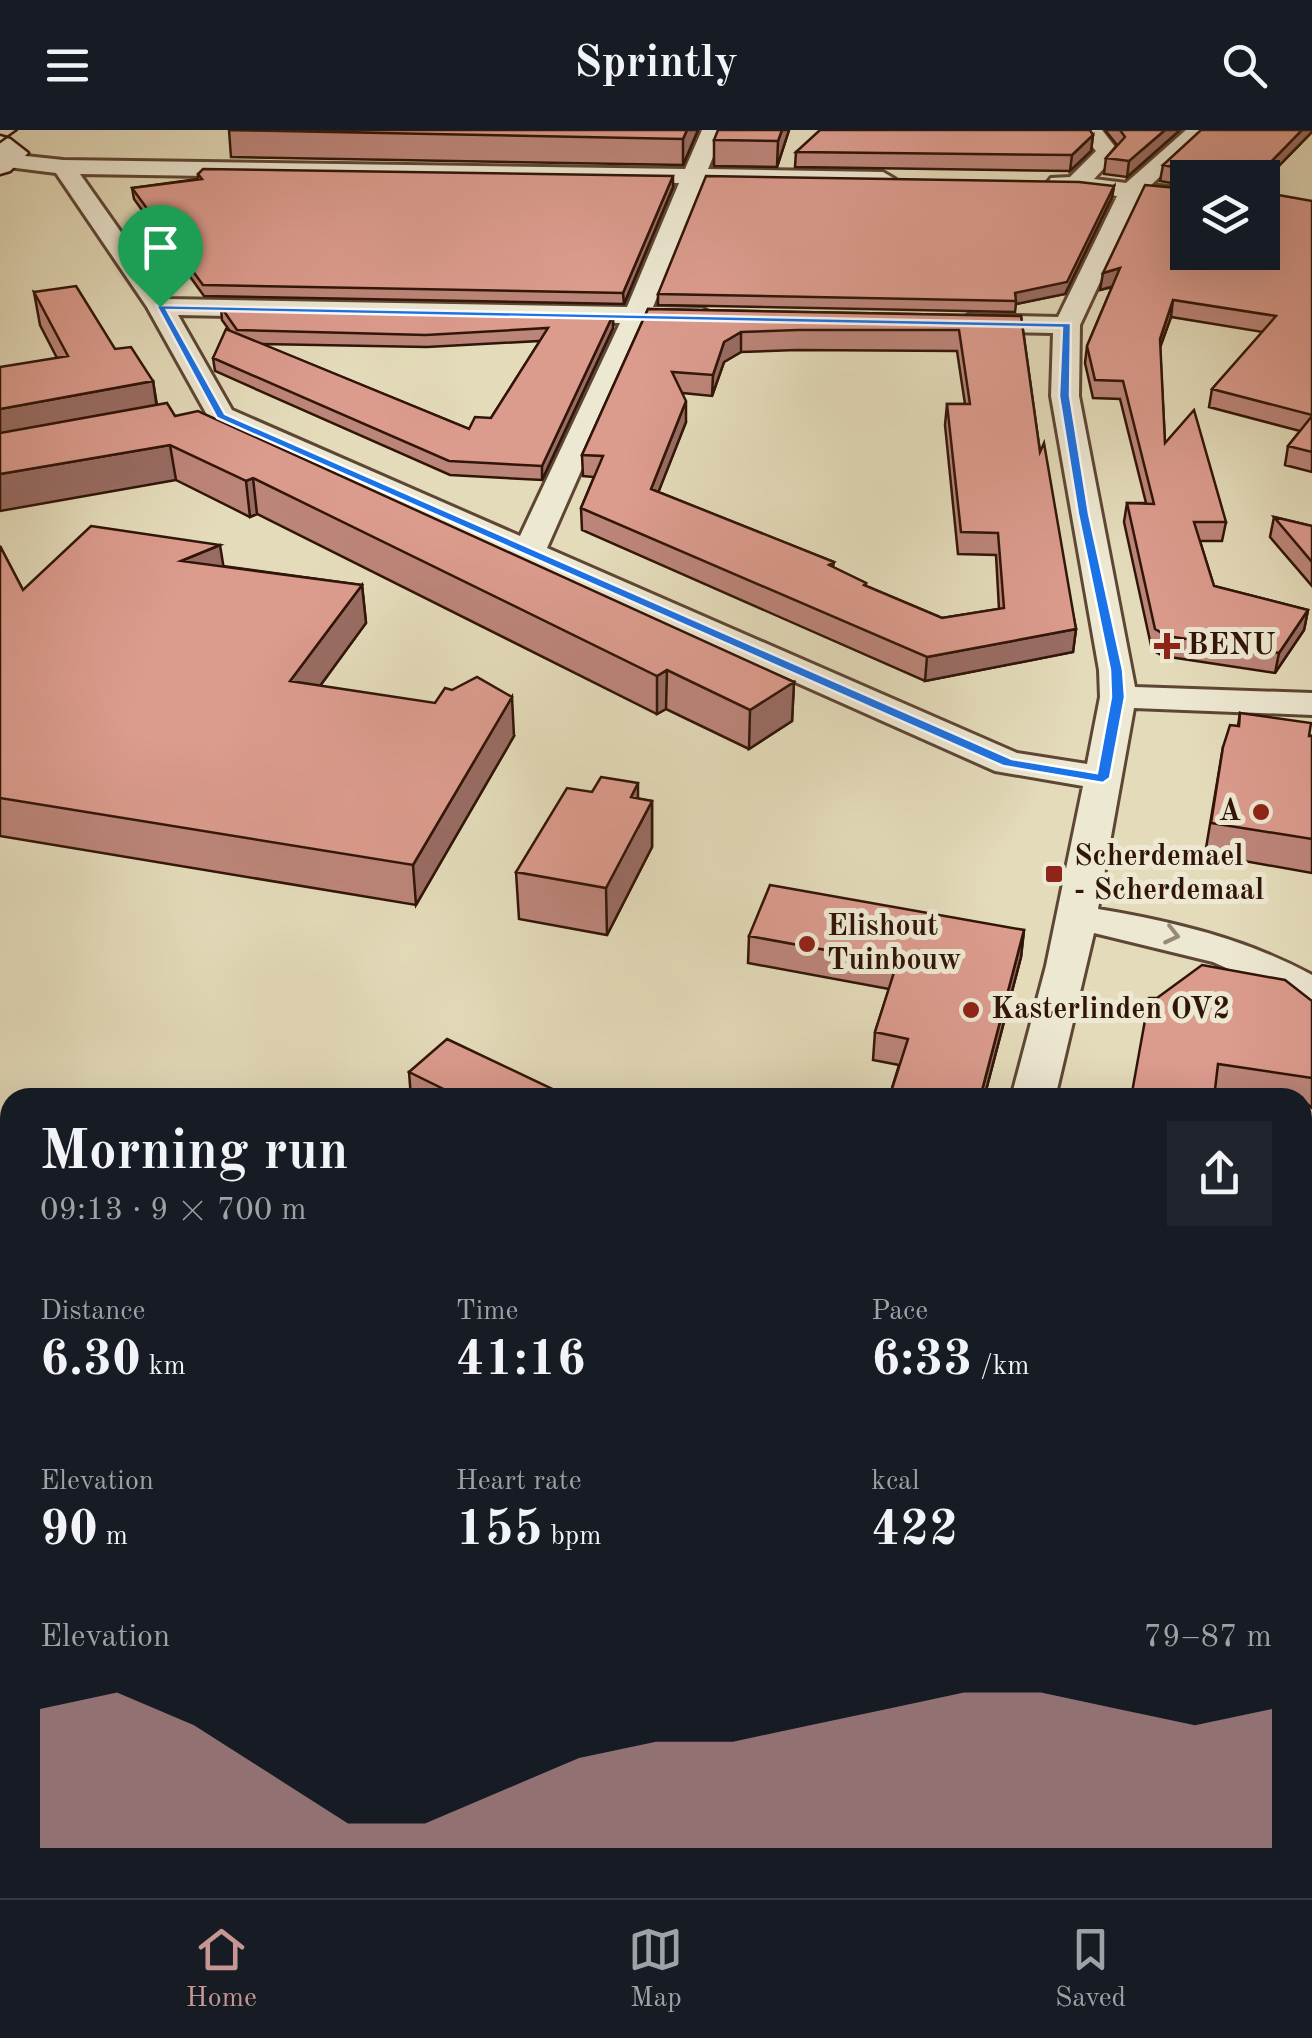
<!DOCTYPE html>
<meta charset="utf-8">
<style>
body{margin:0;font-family:"Old Standard TT",serif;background:#20242c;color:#f1f3f6;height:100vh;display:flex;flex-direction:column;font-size:38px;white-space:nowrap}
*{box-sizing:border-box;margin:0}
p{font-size:32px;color:#9ea1a6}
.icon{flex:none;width:55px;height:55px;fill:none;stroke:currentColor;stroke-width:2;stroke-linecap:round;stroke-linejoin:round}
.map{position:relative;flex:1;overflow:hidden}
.panel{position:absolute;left:0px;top:958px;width:1312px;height:812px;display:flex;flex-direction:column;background:#171b24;border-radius:30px 30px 0 0;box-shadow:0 10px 40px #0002}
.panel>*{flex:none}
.tools{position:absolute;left:1170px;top:30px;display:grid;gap:20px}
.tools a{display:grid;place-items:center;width:110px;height:110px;border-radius:0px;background:#171b24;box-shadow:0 10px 40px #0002;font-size:50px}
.pin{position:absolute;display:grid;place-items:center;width:85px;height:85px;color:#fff;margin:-102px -42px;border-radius:50% 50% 50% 0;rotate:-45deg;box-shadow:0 0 10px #0007}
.pin .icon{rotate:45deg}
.round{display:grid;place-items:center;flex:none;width:105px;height:105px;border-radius:0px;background:#20242c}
.summary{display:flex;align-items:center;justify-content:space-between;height:170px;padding:0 40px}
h1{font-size:55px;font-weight:700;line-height:75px}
.stats{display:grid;grid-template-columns:repeat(3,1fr);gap:15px;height:170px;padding:10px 40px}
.stats div{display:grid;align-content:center}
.stats b{font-size:50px;font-weight:700}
.stats small{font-size:28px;font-weight:400}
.stats p{font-size:28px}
.chart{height:280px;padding:20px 40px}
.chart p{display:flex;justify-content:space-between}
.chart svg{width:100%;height:180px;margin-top:10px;fill:#c59692;opacity:.7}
header{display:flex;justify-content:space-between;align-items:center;height:130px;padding:0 40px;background:#171b24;font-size:45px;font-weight:700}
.menu{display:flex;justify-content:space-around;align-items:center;height:140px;border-top:2px solid #363941;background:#171b24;font-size:28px;color:#9ea1a6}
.menu a{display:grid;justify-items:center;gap:5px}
.menu .active{color:#c59692}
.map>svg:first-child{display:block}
.green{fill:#b7bf8d;stroke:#746a4a;stroke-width:2.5}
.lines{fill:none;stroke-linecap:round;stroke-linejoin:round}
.street-casing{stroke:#5e4634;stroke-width:6}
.secondary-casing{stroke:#311508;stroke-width:5}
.street{fill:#ede8d2;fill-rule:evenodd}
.secondary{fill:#ede8d2;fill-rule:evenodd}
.tram{stroke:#311508;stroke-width:2.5}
.wall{fill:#bc8579;stroke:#311508;stroke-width:2.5;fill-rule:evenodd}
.shaded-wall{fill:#996c63;stroke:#311508;stroke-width:2.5}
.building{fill:#db9b8d;stroke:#311508;stroke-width:2.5;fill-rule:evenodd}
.oneway{stroke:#988977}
.route{fill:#1a73e8;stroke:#fff;stroke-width:2.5;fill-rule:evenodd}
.poi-dot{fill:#8f2418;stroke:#ede8d2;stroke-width:4}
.labels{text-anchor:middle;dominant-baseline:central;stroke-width:10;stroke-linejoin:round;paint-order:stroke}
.poi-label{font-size:30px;font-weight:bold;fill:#311508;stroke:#ede8d2;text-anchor:start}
</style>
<header><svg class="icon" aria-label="menu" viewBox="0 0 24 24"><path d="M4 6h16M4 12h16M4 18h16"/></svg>Sprintly<svg class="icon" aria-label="search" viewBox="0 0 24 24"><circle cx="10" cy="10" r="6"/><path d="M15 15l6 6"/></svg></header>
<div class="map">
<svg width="1312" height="1768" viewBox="0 0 1312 1768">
<rect width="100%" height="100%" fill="#e4dbba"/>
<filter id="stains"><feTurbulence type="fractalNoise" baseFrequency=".002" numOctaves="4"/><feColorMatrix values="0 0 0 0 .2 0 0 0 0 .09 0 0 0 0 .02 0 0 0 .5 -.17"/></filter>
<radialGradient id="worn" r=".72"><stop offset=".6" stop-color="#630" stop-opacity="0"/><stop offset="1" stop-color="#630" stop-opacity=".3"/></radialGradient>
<path class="green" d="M1312 1199V1768H1223L1224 1760H1302V1204Z
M1071 1760H1168L1198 1768H1070Z"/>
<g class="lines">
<g class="street-casing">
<path id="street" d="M702 0H724L708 39 883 42 895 49 883 56 703 53 653 177 702 178 715 186 702 194 646 193 547 418 1017 623 1087 634 1100 567 1099 540 1051 266 1053 203 968 201 955 193 968 185 1058 187 1117 66 1059 60 1047 53 1051 48 1070 47 1096 21 1079 0H1102L1119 22 1094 49 1126 53 1186 0H1210L1151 55 1188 59V73L1139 68 1080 195 1079 266 1135 557 1312 563V585L1134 578 1098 779C1171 791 1246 809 1312 845V876L1213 832 1094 803 1055 968H1011L1046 836 1083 656 995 641 211 292 147 177 56 43 0 36V26L7 24 63 30 685 39ZM80 44 679 53 627 177 168 169ZM178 185 620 193 520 406 232 280Z
M814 1760H876L874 1768H812Z"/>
</g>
<g class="secondary-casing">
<path id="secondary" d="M0 6 10 9 28 23 10 41 0 44Z"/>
</g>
<use href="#street" class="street"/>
<use href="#secondary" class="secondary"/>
<path class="tram" d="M0 12 17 0"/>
</g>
<path class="wall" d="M229 0H698L683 35 231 27Z
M789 0 777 37 714 36V10Z
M1105 0H1180L1127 47 1104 44 1106 28 1117 15Z
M1312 0V2L1262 53V48H1188V56L1160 51 1163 35Z
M1093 5 1091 21 1070 41 795 37 796 22Z
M198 44 673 57 624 174 204 166 134 69 132 58 198 49Z
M1114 56 1112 67 1065 164 1016 174 1015 182 658 175V164Z
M1312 71V342L1285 335 1288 316 1300 301 1209 277 1212 259 1263 202 1171 187 1160 217 1165 313 1226 392 1222 411H1200L1214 456 1308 480 1304 500 1275 543 1163 526 1152 520 1124 392 1127 373H1146L1120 269 1093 268 1085 233 1087 216 1112 157 1100 160Z
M34 162 115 219 153 251 157 275 175 286 794 552 792 591 749 619 666 579 657 584 257 384 250 387 176 350 57 228 40 195Z
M221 177 613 185V198L542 350 450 345 215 241 213 228 230 201 222 190ZM540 211 491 288 469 299 261 214 427 217Z
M648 179 1021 186 1040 322 1076 499 1073 522 925 551 582 400 581 378 594 347 583 346 582 325ZM797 220 957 221 965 274H947L945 295 958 424 996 425 999 479 942 488 866 456V453L833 437 834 432 658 362 686 292 682 263 712 266 724 232 741 222Z
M1274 387 1312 396V456L1270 407Z
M0 416 23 460 223 436 362 455 366 493 320 556 514 606 416 775 0 706Z
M1240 583 1312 606V743L1205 724 1223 617 1238 596Z
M638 669 652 671V717L607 805 519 789 516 742Z
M1024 800 1021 827 984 968H889L899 935 873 930 875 902 889 859 748 833 749 806Z
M1312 871V978L1306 973 1302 972V968H1271L1215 959 1130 968Z
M409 942 563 964V968H411Z
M251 1760H305L330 1768H253Z
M978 1760H1073L1071 1768H1008Z"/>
<path class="shaded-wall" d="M687 0H698L683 35V9Z
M782 0H789L777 37 778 11Z
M1165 0H1180L1127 47 1129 31Z
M1302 0H1312V2L1262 53V48H1255Z
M1093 5 1091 21 1070 41 1072 25Z
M673 46V57L624 174 623 163Z
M1114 56 1112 67 1065 164 1016 174 1015 163Z
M1120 138 1118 155 1100 160 1103 143Z
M1173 170 1171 187 1157 226 1160 209Z
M613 185V198L542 350V336Z
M741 202V222L724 232 712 266 713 245 724 212Z
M153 251 158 286 0 315V279Z
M686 271V292L651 381V359Z
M170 315 176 350 0 381V344Z
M253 348 257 384 250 387 246 351Z
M220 415 226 452 181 431Z
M362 455 366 493 295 590 290 551Z
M1308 480 1304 500 1275 543 1279 523Z
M1076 499 1073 522 925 551 927 527Z
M667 540 666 579 657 584V546Z
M794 552 792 591 749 619 750 580Z
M512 567 514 606 416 775 413 735Z
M638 653V698L652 671V717L607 805 606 758 631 667Z
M1024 800 1021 827 984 968H980Z
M502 1760H515L513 1768H500Z
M774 1760H780L778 1768H772Z"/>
<path class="building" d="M229 0H687L683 9Z
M718 0H782L778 11 714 10Z
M820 0H1090L1093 5 1072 25 796 22Z
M1120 0H1165L1129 31 1106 28 1125 7Z
M1201 0H1302L1255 48H1193V41L1163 35Z
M203 39 673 46 623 163 203 155 132 58 202 49 198 44Z
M706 46 1079 52 1114 56 1067 152 1015 163 1016 171 658 164Z
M1145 55 1188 59V122H1262V62L1312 71V285L1212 259 1276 186 1173 170 1160 209 1165 313 1194 280 1226 392H1194L1214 456 1308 480 1279 523 1167 506 1155 499 1127 373 1154 374 1123 251 1095 250 1087 216 1120 138 1103 143Z
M76 156 115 219 131 217 153 251 0 279V237L68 226 34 162Z
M221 177 613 185 542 336 449 331 213 228 226 199 469 299 475 287 491 288 548 198 426 205 237 200Z
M648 179 1021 186 1040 322 1044 313 1076 499 927 527 581 378 603 326 582 325ZM798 200H959L970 274H947L961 402 998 403 1004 478 942 488 864 455 866 453 829 435 834 432 651 359 686 271 672 242 713 245 724 212 741 202Z
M167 273 175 286 198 281 794 552 750 580 667 540 657 546 253 348 246 351 170 315 0 344V303Z
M1312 286V322L1288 316Z
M1274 387 1312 396V432Z
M91 396 220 415 181 431 362 455 290 551 435 573 445 558 452 560 477 547 512 567 413 735 0 668V416L23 460Z
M1240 583 1311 593 1309 606H1312V709L1211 693 1223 617 1230 595 1239 596Z
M601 647 638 653 631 667 652 671 606 758 516 742 567 658 592 662Z
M770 755 1024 800 980 968H889L908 909 875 902 897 833 749 806Z
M1202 835 1285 850 1312 871V948L1218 934 1214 968H1131L1149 868H1157Z
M447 909 563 964 558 968H462L409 942Z
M284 1760H302L330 1768H280Z
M469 1760H502L500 1768H466Z
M645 1760H774L772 1768H642Z"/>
<defs><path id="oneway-chevron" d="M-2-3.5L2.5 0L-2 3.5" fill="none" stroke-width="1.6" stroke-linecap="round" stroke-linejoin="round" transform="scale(2.5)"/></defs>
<use class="oneway" href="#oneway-chevron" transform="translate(1172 805) rotate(13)"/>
<path class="route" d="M156 175 1071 193 1070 266 1089 384 1123 540 1125 567 1110 648 1103 653 1003 636 217 288ZM167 180 1062 198 1059 266 1078 384 1110 540 1111 567 1097 643 1012 629 225 284Z"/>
<g class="poi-dot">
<path d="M1162 501h10v10h10v10h-10v10h-10v-10h-10v-10h10z"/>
<circle cx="1261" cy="682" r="10"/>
<rect x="1044" y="734" width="20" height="20" rx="5"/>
<circle cx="807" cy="814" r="10"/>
<circle cx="971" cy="880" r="10"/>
</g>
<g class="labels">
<g class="poi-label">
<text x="1187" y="516">BENU</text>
<text x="1241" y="682" text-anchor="end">A</text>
<text x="1074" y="727">Scherdemael<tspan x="1074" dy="34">- Scherdemaal</tspan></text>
<text x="827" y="797">Elishout<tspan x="827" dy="34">Tuinbouw</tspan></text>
<text x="991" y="880">Kasterlinden OV2</text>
</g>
</g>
<rect width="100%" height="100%" filter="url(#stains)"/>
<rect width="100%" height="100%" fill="url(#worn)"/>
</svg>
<div class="tools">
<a><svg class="icon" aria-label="layers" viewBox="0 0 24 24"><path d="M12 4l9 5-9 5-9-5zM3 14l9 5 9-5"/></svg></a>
</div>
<div class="pin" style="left:160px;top:177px;background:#1e9e55"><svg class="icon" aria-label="arrive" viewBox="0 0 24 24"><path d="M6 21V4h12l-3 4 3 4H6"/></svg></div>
<section class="panel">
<div class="summary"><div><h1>Morning run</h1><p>09:13 · 9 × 700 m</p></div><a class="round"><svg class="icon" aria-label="share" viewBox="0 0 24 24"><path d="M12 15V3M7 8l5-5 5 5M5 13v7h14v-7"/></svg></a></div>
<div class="stats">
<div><p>Distance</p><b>6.30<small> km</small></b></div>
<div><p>Time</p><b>41:16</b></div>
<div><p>Pace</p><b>6:33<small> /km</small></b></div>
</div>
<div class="stats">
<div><p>Elevation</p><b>90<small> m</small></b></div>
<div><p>Heart rate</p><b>155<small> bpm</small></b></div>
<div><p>kcal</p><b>422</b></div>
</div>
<div class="chart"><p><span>Elevation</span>79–87 m</p>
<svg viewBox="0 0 160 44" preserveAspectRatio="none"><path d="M0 44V10L10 6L20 14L30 26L40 38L50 38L60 30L70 22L80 18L90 18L100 14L110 10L120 6L130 6L140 10L150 14L160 10V44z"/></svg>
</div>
</section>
</div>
<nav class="menu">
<a class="active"><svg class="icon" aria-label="home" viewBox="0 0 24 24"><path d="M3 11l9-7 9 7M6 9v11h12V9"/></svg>Home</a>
<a><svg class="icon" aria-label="map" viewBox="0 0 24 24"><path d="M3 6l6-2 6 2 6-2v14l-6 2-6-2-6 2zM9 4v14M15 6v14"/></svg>Map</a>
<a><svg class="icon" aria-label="saved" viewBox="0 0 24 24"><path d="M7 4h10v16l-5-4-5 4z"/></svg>Saved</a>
</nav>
